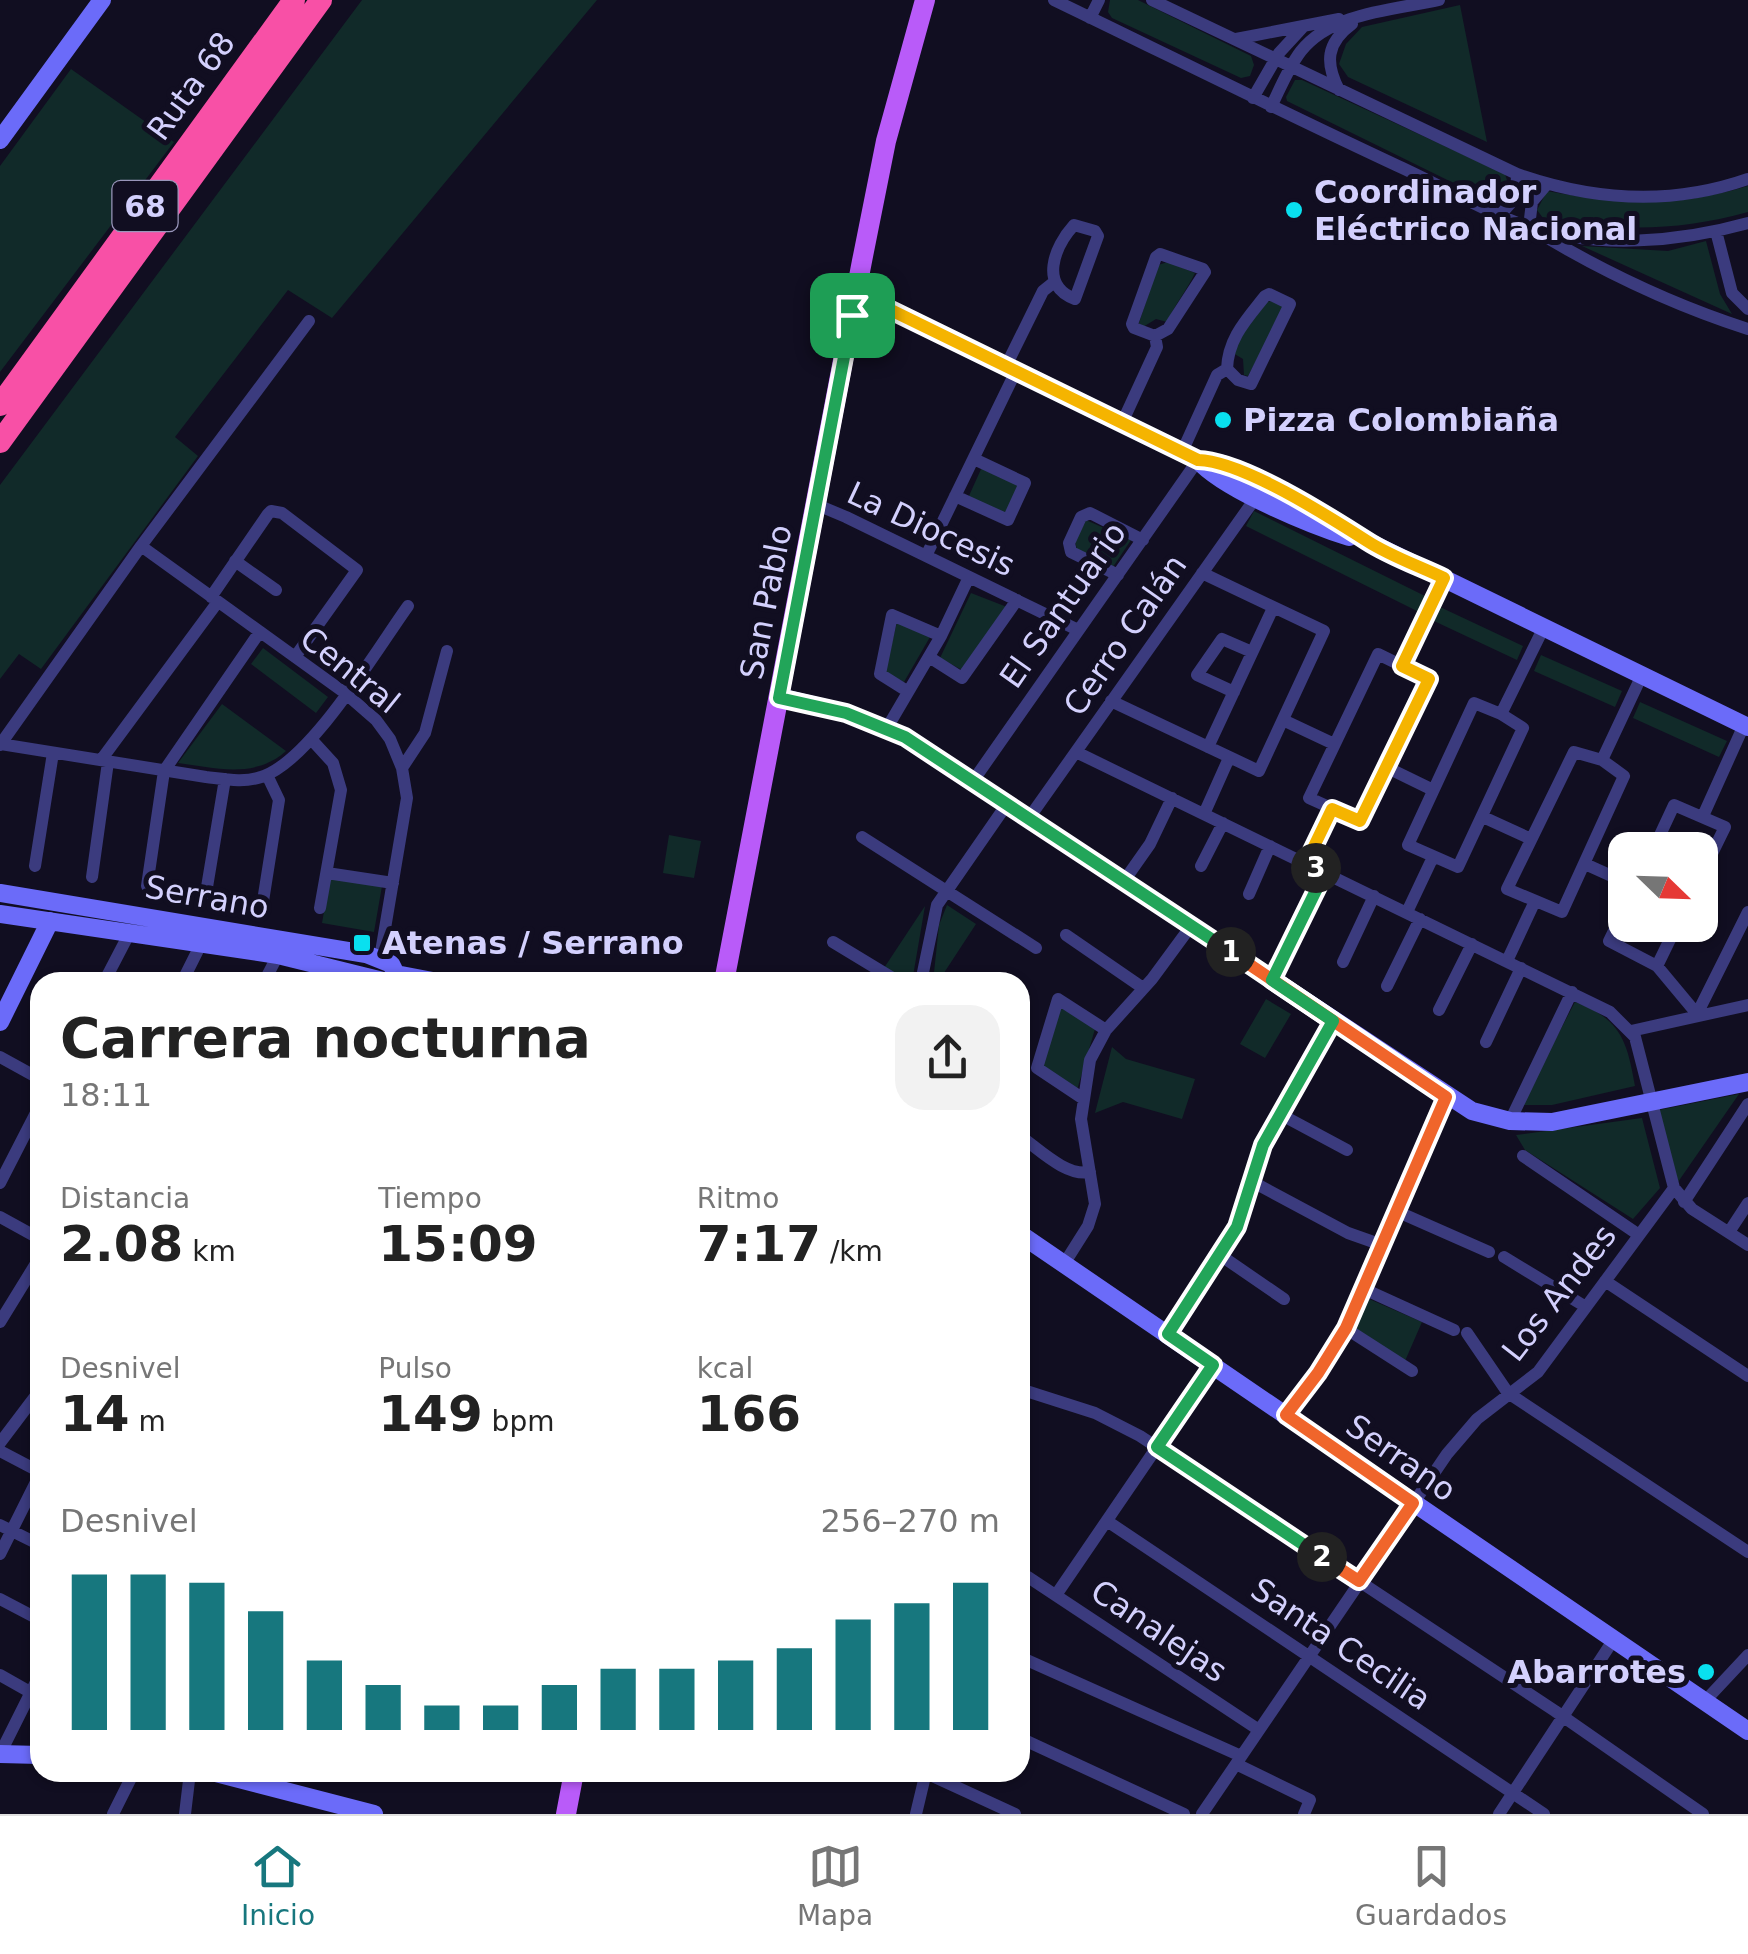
<!DOCTYPE html>
<html lang="es">
<meta charset="utf-8">
<style>
body{margin:0;font-family:"DejaVu Sans",sans-serif;background:#f2f2f2;color:#222;height:100vh;display:flex;flex-direction:column;font-size:38px;white-space:nowrap}
*{box-sizing:border-box;margin:0}
p{font-size:32px;color:#767676}
.icon{flex:none;width:55px;height:55px;fill:none;stroke:currentColor;stroke-width:2;stroke-linecap:round;stroke-linejoin:round}
.map{position:relative;flex:1;overflow:hidden}
.side{position:absolute;left:30px;top:972px;width:1000px;height:810px;display:flex;flex-direction:column;background:#fff;border-radius:30px;box-shadow:0 2px 8px #0004}
.side>*{flex:none}
.needle{width:65px;rotate:113deg}
.buttons{position:absolute;left:1608px;top:832px;display:grid;gap:20px}
.buttons a{display:grid;place-items:center;width:110px;height:110px;border-radius:20px;background:#fff;box-shadow:0 2px 8px #0004;font-size:50px}
.pin{position:absolute;display:grid;place-items:center;width:85px;height:85px;color:#fff;margin:-42px;border-radius:20px;box-shadow:0 5px 15px #0006}
.km{position:absolute;width:50px;height:50px;margin:-25px;border-radius:50%;background:#222;color:#fff;font-size:28px;line-height:50px;text-align:center}
.round{display:grid;place-items:center;flex:none;width:105px;height:105px;border-radius:30px;background:#f2f2f2}
.overview{display:flex;align-items:center;justify-content:space-between;height:170px;padding:0 30px}
h1{font-size:55px;font-weight:800;line-height:75px}
.metrics{display:grid;grid-template-columns:repeat(3,1fr);gap:15px;height:170px;padding:10px 30px}
.metrics div{display:grid;align-content:center}
.metrics b{font-size:50px;font-weight:800}
.metrics small{font-size:28px;font-weight:400}
.metrics p{font-size:28px}
.chart{height:280px;padding:20px 30px}
.chart p{display:flex;justify-content:space-between}
.chart svg{width:100%;height:180px;margin-top:10px;stroke:#17777e;stroke-width:6}
.tab-bar{display:flex;justify-content:space-around;align-items:center;height:140px;border-top:2px solid #e0e0e0;background:#fff;font-size:28px;color:#767676}
.tab-bar a{display:grid;justify-items:center;gap:5px}
.tab-bar .active{color:#17777e}
.map>svg:first-child{display:block}
.green{fill:#112a29}
.lines{fill:none;stroke-linecap:round;stroke-linejoin:round}
.street{stroke:#3b3b7e;stroke-width:12}
.secondary{stroke:#6b6bf9;stroke-width:18}
.primary{stroke:#b95bf9;stroke-width:20}
.highway{stroke:#f850a6;stroke-width:22}
.split-1-casing{stroke:#fff;stroke-width:20}
.split-2-casing{stroke:#fff;stroke-width:20}
.split-3-casing{stroke:#fff;stroke-width:20}
.split-4-casing{stroke:#fff;stroke-width:20}
.split-1{stroke:#22a559;stroke-width:12}
.split-2{stroke:#f0652b;stroke-width:12}
.split-3{stroke:#22a559;stroke-width:12}
.split-4{stroke:#f5b400;stroke-width:12}
.poi-dot{fill:#09e0ef;stroke:#110e21;stroke-width:4}
.labels{text-anchor:middle;dominant-baseline:central;stroke-width:10;stroke-linejoin:round;paint-order:stroke}
.shield{fill:#110e21;stroke:#9996bb;stroke-width:2.5}
.shield-label{font-size:30px;font-weight:bold;fill:#d3d0fd}
.street-label{font-size:32px;fill:#d3d0fd;stroke:#110e21}
.poi-label{font-size:32px;font-weight:bold;fill:#d3d0fd;stroke:#110e21;text-anchor:start}
</style>
<div class="map">
<svg width="1748" height="1814" viewBox="0 0 1748 1814">
<rect width="100%" height="100%" fill="#110e21"/>
<path class="green" d="M362 0H597L332 318 288 290 175 437 198 456 41 669 19 654 0 679V485Z
M1110 0H1138L1251 56 1254 65 1250 76 1241 78 1112 18 1108 12Z
M1460 5 1487 142 1348 77 1339 64 1346 44 1362 27Z
M71 69 174 142 0 372V166Z
M1295 80H1302L1505 174 1510 190 1499 202 1490 201 1287 101 1286 97Z
M1748 186V212C1676 232 1616 231 1543 218L1537 210 1547 191C1624 205 1672 208 1748 186Z
M1706 241 1720 294 1732 314 1582 246 1668 251Z
M1168 262 1195 273C1187 290 1175 304 1167 322L1156 319 1143 327 1138 326 1158 265Z
M1272 301 1282 306 1283 311 1248 376 1244 375 1243 359 1233 353 1239 339 1267 302Z
M982 467 1020 484 1006 515 968 498Z
M1254 511 1429 598 1421 613 1246 526Z
M1086 520 1131 540 1113 567 1077 549 1075 542Z
M971 593 1007 607 962 670 940 658Z
M1440 607 1523 646 1517 660 1434 621Z
M897 622 930 637 904 682 885 672Z
M263 648 328 697 316 713 251 664Z
M1541 655 1622 691 1615 707 1534 671Z
M1640 702 1727 741 1719 757 1633 718Z
M222 704 286 751C255 779 215 768 178 763Z
M669 835 701 841 694 878 663 873Z
M330 877 382 886 374 932 322 923Z
M947 905 976 924 938 982H933L939 925Z
M925 906 912 982H907L884 968Z
M1266 999 1291 1014 1265 1058 1240 1044Z
M1575 1002C1621 1019 1627 1041 1635 1086L1552 1105H1521Z
M1060 1007 1095 1029 1077 1090 1043 1066Z
M1112 1047 1126 1059 1195 1079 1182 1119 1123 1102 1095 1113Z
M1739 1094 1678 1182 1659 1110Z
M1642 1118 1660 1188 1633 1219 1525 1150 1516 1135Z
M1369 1299 1422 1322 1405 1361 1355 1329Z"/>
<g class="lines">
<path class="street" d="M1054 0C1168 55 1282 112 1398 166 1438 184 1489 214 1529 227 1598 249 1680 242 1748 223
M1152 0 1517 174C1594 201 1671 206 1748 179
M1090 18 1099 0
M1236 39 1339 19
M1339 90C1325 63 1326 43 1352 24
M1253 98 1279 53 1303 27
M1271 107C1280 89 1288 68 1301 51 1332 12 1394 10 1439 0
M1547 184 1532 202 1529 227C1596 268 1673 305 1748 329
M1501 214 1516 197 1517 174
M1074 225 1095 231 1098 236 1075 299C1039 286 1054 247 1074 225Z
M1716 231 1732 293 1748 309
M1160 254 1203 269 1205 272 1168 329 1155 336 1134 328 1132 324 1156 257Z
M1006 366 1043 291 1053 283
M1122 423 1157 347 1155 336
M1182 452 1217 375 1227 369C1228 338 1247 319 1265 296L1269 294 1290 304 1251 384 1238 380 1227 369
M955 496 1008 520 1025 483 974 459
M815 504 846 517 1078 630
M141 546 345 693 376 720 390 739 402 768 407 798 380 958
M926 556 1016 371
M235 561 276 590
M1118 575 1071 552 1069 543 1081 517 1090 513 1143 540
M211 597 268 514 271 511 282 513 357 570 295 657
M1378 654 1429 679 1360 821 1309 798Z
M929 657 962 678 1017 600
M1402 666 1444 579
M907 691 880 674 892 615 941 636
M1234 692 1197 675 1222 639 1252 652
M1111 701 1259 771 1324 631 1202 573
M1474 703 1501 714 1523 728 1458 867 1408 845Z
M1501 714 1544 627
M1283 720 1334 744
M887 728 941 636 969 577
M311 739 333 763 341 790 320 908
M0 744 206 777C224 779 244 783 261 777 310 762 377 649 408 606
M0 745 141 546 309 321
M1208 747 1273 608
M1076 752 1610 1012 1635 1037 1674 1188 1692 1209 1748 1245
M1574 752 1602 760 1624 776 1562 912 1507 889Z
M101 760 217 603
M1602 760 1642 675
M1386 767 1431 789
M402 768 425 733 447 651
M973 781 1198 460
M1204 814 1229 758
M1703 816 1744 725
M1483 817 1531 839
M1029 818 1259 493
M862 837 1036 948
M1653 850 1674 805 1725 827 1700 878
M1306 863 1333 809
M1585 864 1625 882
M35 866 53 753
M1201 866 1223 823
M327 873 393 883
M92 877 108 762
M1124 881 1150 844 1172 798
M147 886 164 771 259 633
M206 893 225 779
M1249 894 1270 846
M263 901 279 800 267 775
M1625 908 1609 941 1657 966 1697 1014
M1407 912 1433 857
M1066 935 1143 988
M833 942 899 982
M1507 961 1535 901
M1343 962 1374 896
M1657 966 1677 925
M1271 980 1325 873
M104 982 129 934
M182 982 201 944
M264 982 278 955
M921 982 937 905 1007 804
M1387 986 1420 919
M1439 1010 1472 944
M1697 1014 1748 912
M1631 1031 1748 1005
M1486 1042 1521 968
M0 1057 40 1079
M1082 1098 1037 1068 1058 999 1106 1030
M1278 1113 1347 1150
M1510 1121 1572 992
M1020 1136C1039 1149 1066 1177 1090 1172
M1523 1156 1639 1235
M1251 1181 1348 1233 1382 1245
M0 1183 40 1105
M1684 1202 1748 1104
M1396 1211 1489 1252
M0 1217 40 1239
M1729 1232 1748 1203
M1220 1255 1284 1299
M1504 1257 1586 1307
M1064 1264 1088 1226 1095 1204 1081 1119 1090 1060 1106 1030 1152 979 1191 926
M1605 1281 1748 1376
M1364 1289 1454 1330
M0 1322 40 1257
M1345 1328 1412 1371
M1467 1333 1508 1393 1748 1552
M1168 1334 1237 1227 1263 1145 1333 1021
M1020 1389 1095 1413 1140 1436 1555 1711 1703 1814
M1286 1415 1318 1373 1345 1328 1447 1097
M0 1443 40 1390
M0 1451 40 1472
M1107 1521 1544 1814
M0 1525 40 1545
M0 1554 40 1474
M1028 1577 1259 1730
M1056 1595 1213 1365
M0 1599 40 1620
M1020 1657 1241 1756
M0 1675 30 1692
M1705 1701 1748 1655
M1020 1738 1184 1814
M0 1754 40 1674
M1236 1764 1310 1800 1304 1814
M926 1773 1015 1814
M113 1814 134 1772
M185 1814 190 1772
M916 1814 926 1772
M1202 1814 1447 1454 1477 1419 1538 1372 1674 1188
M1499 1814 1614 1639"/>
<path class="secondary" d="M0 140 102 0
M856 293 1198 460C1223 489 1311 525 1349 537
M1198 460 1223 464 1293 498 1369 542 1748 727
M779 697 846 713 905 737 1472 1111 1510 1121 1552 1122 1748 1082
M0 893 366 954 391 964 396 974 438 982
M0 914 278 955 387 982 396 974
M0 1022 50 921
M1020 1234 1748 1731
M0 1754 40 1755
M212 1772 374 1814"/>
<path class="primary" d="M724 982 862 261 886 141 925 0
M566 1814 574 1772"/>
<path class="highway" d="M0 405 294 0
M0 442 321 0"/>
</g>
<g class="lines">
<g class="split-1-casing">
<path id="split-1" d="M852 315 779 698 846 713 905 737 1231 952"/>
</g>
<g class="split-2-casing">
<path id="split-2" d="M1231 952 1446 1097 1346 1328 1318 1373 1286 1415 1413 1503 1359 1581 1322 1557"/>
</g>
<g class="split-3-casing">
<path id="split-3" d="M1316 868 1325 872 1272 980 1333 1021 1263 1145 1237 1227 1168 1334 1213 1365 1157 1447 1322 1557"/>
</g>
<g class="split-4-casing">
<path id="split-4" d="M852 315 856 293 1198 460C1242 461 1328 516 1367 541 1390 556 1419 566 1444 578L1402 666 1429 679 1360 821 1332 809 1306 863 1316 868"/>
</g>
<use href="#split-1" class="split-1"/>
<use href="#split-2" class="split-2"/>
<use href="#split-3" class="split-3"/>
<use href="#split-4" class="split-4"/>
</g>
<g class="poi-dot">
<circle cx="1294" cy="210" r="10"/>
<circle cx="1223" cy="420" r="10"/>
<rect x="352" y="933" width="20" height="20" rx="5"/>
<circle cx="1706" cy="1672" r="10"/>
</g>
<g class="labels">
<rect class="shield" x="112.5" y="181" width="65" height="50" rx="8"/>
<g class="shield-label">
<text x="145" y="206">68</text>
</g>
<g class="street-label">
<text transform="translate(191 86) rotate(-54)">Ruta 68</text>
<text transform="translate(931 529) rotate(25)">La Diocesis</text>
<text transform="translate(766 602) rotate(-79)">San Pablo</text>
<text transform="translate(1063 605) rotate(-55)">El Santuario</text>
<text transform="translate(1125 635) rotate(-55)">Cerro Calán</text>
<text transform="translate(350 670) rotate(39)">Central</text>
<text transform="translate(207 897) rotate(10)">Serrano</text>
<text transform="translate(1559 1293) rotate(-52)">Los Andes</text>
<text transform="translate(1401 1458) rotate(35)">Serrano</text>
<text transform="translate(1159 1631) rotate(34)">Canalejas</text>
<text transform="translate(1341 1644) rotate(34)">Santa Cecilia</text>
</g>
<g class="poi-label">
<text x="1314" y="192">Coordinador<tspan x="1314" dy="37">Eléctrico Nacional</tspan></text>
<text x="1243" y="420">Pizza Colombiaña</text>
<text x="382" y="943">Atenas / Serrano</text>
<text x="1686" y="1672" text-anchor="end">Abarrotes</text>
</g>
</g>
</svg>
<div class="buttons">
<a><svg class="needle" viewBox="-14 -14 28 28"><path d="M0-13l5 13h-10z" fill="#e53935"/><path d="M0 13l5-13h-10z" fill="#767676"/></svg></a>
</div>
<div class="pin" style="left:852px;top:315px;background:#1e9e55"><svg class="icon" aria-label="arrive" viewBox="0 0 24 24"><path d="M6 21V4h12l-3 4 3 4H6"/></svg></div>
<b class="km" style="left:1231px;top:952px">1</b>
<b class="km" style="left:1322px;top:1557px">2</b>
<b class="km" style="left:1316px;top:868px">3</b>
<section class="side">
<div class="overview"><div><h1>Carrera nocturna</h1><p>18:11</p></div><a class="round"><svg class="icon" aria-label="share" viewBox="0 0 24 24"><path d="M12 15V3M7 8l5-5 5 5M5 13v7h14v-7"/></svg></a></div>
<div class="metrics">
<div><p>Distancia</p><b>2.08<small> km</small></b></div>
<div><p>Tiempo</p><b>15:09</b></div>
<div><p>Ritmo</p><b>7:17<small> /km</small></b></div>
</div>
<div class="metrics">
<div><p>Desnivel</p><b>14<small> m</small></b></div>
<div><p>Pulso</p><b>149<small> bpm</small></b></div>
<div><p>kcal</p><b>166</b></div>
</div>
<div class="chart"><p><span>Desnivel</span>256–270 m</p>
<svg viewBox="0 0 160 44" preserveAspectRatio="none"><path d="M5 44V6M15 44V6M25 44V8M35 44V15M45 44V27M55 44V33M65 44V38M75 44V38M85 44V33M95 44V29M105 44V29M115 44V27M125 44V24M135 44V17M145 44V13M155 44V8"/></svg>
</div>
</section>
</div>
<nav class="tab-bar">
<a class="active"><svg class="icon" aria-label="home" viewBox="0 0 24 24"><path d="M3 11l9-7 9 7M6 9v11h12V9"/></svg>Inicio</a>
<a><svg class="icon" aria-label="map" viewBox="0 0 24 24"><path d="M3 6l6-2 6 2 6-2v14l-6 2-6-2-6 2zM9 4v14M15 6v14"/></svg>Mapa</a>
<a><svg class="icon" aria-label="saved" viewBox="0 0 24 24"><path d="M7 4h10v16l-5-4-5 4z"/></svg>Guardados</a>
</nav>
